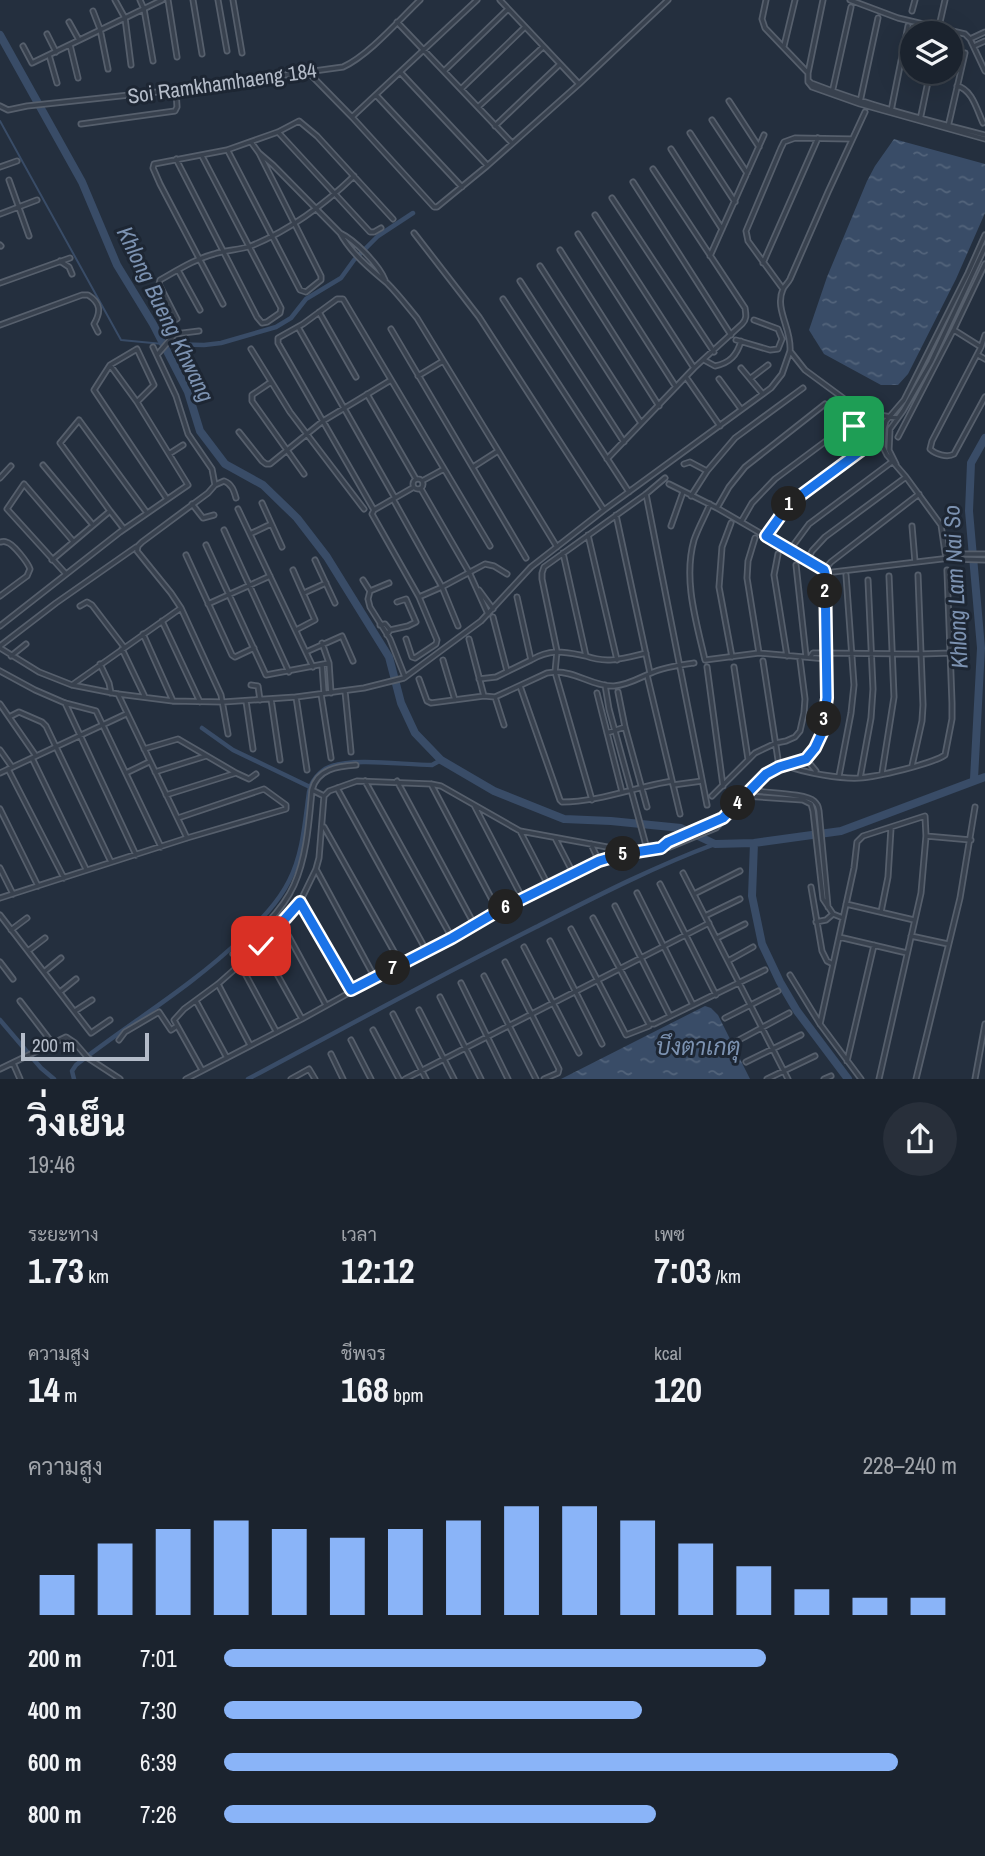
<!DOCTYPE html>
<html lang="th">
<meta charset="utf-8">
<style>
body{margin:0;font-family:"Archivo Narrow",Sarabun,sans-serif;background:#282f3a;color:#f1f3f6;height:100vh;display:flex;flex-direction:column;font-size:26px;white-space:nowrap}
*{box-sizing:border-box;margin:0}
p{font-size:23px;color:#a0a4aa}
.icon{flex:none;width:38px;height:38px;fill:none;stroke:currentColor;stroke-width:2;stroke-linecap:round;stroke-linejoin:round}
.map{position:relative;height:1079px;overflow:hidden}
.side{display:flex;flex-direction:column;background:#1b232e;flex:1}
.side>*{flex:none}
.tools{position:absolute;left:900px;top:21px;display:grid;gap:14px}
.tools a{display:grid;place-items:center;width:63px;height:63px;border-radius:50%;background:#1b232e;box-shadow:0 7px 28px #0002,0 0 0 2px #39404a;font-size:35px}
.scale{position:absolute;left:21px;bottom:18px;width:128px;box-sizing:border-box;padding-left:7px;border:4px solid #b4bcc9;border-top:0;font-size:19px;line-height:24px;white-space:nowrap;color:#b4bcc9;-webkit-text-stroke:5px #1d2633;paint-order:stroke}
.pin{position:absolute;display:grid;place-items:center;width:60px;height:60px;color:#fff;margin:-30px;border-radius:14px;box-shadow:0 4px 10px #0006}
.km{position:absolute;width:35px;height:35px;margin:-18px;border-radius:50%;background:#222;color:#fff;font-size:19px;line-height:35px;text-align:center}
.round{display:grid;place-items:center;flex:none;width:74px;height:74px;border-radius:37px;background:#282f3a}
.overview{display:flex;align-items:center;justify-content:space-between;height:119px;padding:0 28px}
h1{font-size:38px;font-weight:700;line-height:52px}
.stats{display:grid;grid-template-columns:repeat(3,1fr);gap:10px;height:119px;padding:7px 28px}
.stats div{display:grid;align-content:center}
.stats b{font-size:35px;font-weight:700}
.stats small{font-size:19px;font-weight:400}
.stats p{font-size:19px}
.chart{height:196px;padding:14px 28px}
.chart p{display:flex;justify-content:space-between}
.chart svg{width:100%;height:126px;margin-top:7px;stroke:#8ab4f8;stroke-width:6}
ul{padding:0 28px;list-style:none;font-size:23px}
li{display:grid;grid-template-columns:112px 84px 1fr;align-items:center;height:52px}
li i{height:18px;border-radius:9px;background:#8ab4f8}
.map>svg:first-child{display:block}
.water{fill:url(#water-ripples)}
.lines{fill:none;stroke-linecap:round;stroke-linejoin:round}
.stream{stroke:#394c67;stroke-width:2}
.canal{stroke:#394c67;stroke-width:4.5}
.river{stroke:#394c67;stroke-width:8}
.street-casing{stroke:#565f6c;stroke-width:7}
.street{stroke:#38414e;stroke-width:3.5}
.route-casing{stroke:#fff;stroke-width:14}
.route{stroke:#1a73e8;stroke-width:9}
.labels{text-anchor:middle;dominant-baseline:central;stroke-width:6;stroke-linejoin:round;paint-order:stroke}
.street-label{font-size:21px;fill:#b4bcc9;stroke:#1d2633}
.water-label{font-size:23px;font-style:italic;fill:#7c92b1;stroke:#1d2633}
</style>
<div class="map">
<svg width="985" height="1079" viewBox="0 0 985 1079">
<defs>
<pattern id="water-ripples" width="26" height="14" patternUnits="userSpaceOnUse" patternTransform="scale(1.75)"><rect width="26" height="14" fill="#394c67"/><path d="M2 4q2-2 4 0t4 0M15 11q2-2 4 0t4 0" fill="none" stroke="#53647b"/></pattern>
</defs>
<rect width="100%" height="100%" fill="#242f3e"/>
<path class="water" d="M894 139 985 164V213L956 279 908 374 898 385H881L824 354 809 330 827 277 867 181 875 166Z
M705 1006 711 1008 718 1015 750 1079H561Z"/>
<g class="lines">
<path class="stream" d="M0 121 121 340 163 344"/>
<path class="canal" d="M163 344 204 345 221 343 276 327 291 318 306 299 341 278 354 260 378 236 413 213
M202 728 233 750 310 787
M0 1020 41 1068 54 1079
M74 1079 72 1071 76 1065C131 1022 191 987 242 938 259 922 278 903 289 881 303 854 305 821 309 792 311 782 319 771 329 767 355 757 403 765 432 765L441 760
M248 1079C344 1028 439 976 536 927 595 897 653 867 715 844"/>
<path class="river" d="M0 35 82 182 117 265 153 324 188 392 200 431 225 464 263 485 297 518 327 557 389 657 401 703 415 733 441 760 494 791 564 819 611 821 681 828 715 844 754 843 841 831 985 777
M974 779 981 648 969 511 971 463 985 438
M754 843 752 896 762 944 780 982 797 1011 848 1079"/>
<g class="street-casing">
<path id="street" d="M115 0 125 18 131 65
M140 0 144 9 153 61
M168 0 177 57
M193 0 202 54
M218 0 227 51
M233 0 242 53
M500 0 579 84
M766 0 762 19 765 28 808 73V82L812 87 860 104 985 139
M850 0 898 18 965 34 970 39 985 71
M93 11 100 29 108 69
M912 11 915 0
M69 22 79 40
M397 22 512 143
M940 22 945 0
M47 34 56 52
M970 39 985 32
M70 45 78 78
M23 46 32 63 162 0
M784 46 795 0
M974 46 985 41
M49 55 57 83
M444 71 508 9
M308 72 352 117 434 207H437L487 166 579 84 668 0
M400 72 487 165
M808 73 823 0
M809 81 811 83C867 105 926 120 985 135
M957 86C972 89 977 110 983 123
M461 89 525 27
M832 93 851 7
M376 95 462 187
M729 101 759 147
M860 102 878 18
M0 106 8 110 27 106 176 90 343 67C369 55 399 20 420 0
M478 107 543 47
M891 111 908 26
M352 117 477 0
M712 120 747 173
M920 120 930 72
M81 124 175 111 177 107 176 90
M495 126 559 65
M948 127 965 53
M278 132 370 232H374L381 228
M690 133 735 202
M671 149 722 229
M228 151 300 290 306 292 321 280V276L259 153 251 142
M259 153 273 165 340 233C351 253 370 269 387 283 398 294 407 306 417 318L557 547
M176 159 257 317 262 323 267 322 280 313 281 308 202 156
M0 167 17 161
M9 180 29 236
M633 182 731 335
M612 198 714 352
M0 214 37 200
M595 215 694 368
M340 233C355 240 379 265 385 280
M414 233 479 317 604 510
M578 234 676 387
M0 245 1 246
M560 250 659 406
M710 256 764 135
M60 261 69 267 72 274
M763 263 818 138
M540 266 641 423
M178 270 200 310
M520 281 624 442
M0 283 70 258
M783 289 748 241 746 231 781 148 784 142 795 138 852 139
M503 299 629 492
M223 304 160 184 153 168 154 164 227 150 278 132 299 121 317 136 393 219
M319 312 356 377
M177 319 159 284 160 280C178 270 195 259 214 254 226 250 239 250 251 246 290 230 324 205 354 176
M0 325 82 295H88C101 303 101 312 94 324L98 332
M298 327 395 498
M391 329 526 558
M954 330 981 347 985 335
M736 340 770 350 778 349 782 339 778 329 754 320
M153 347 176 396 188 434 212 469 215 485 208 493 142 542 138 546 137 551 171 593 181 608 221 695 228 734
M981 347 932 441 930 449C935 454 947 458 954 454L985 397
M251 349 290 412 364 509
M790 351C792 329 774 309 783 289 785 285 788 283 790 279L828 192 865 112
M157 355 175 334 199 331
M978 355 985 359
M704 360 715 366C730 363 737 355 741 341
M741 368 762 393
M418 376 443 361
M686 377 720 426
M751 378 768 365
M719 379 741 409
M271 382 252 395V401L304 474
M367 394 416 479
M137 402 154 385 137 349 110 365 94 390 167 499
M239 432 262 461 266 464H270L323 421 391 380
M898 437 954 329 985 264
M169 454 183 445
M607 459 694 368 742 324C747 319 746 315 745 308L653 169
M684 464 690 462 707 471
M896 464 889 450 890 429 903 411 931 362 985 247
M43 465 93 525
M473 467 498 451
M0 478 11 466
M413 484a5 5 0 1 1 10 0a5 5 0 1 1-10 0Z
M422 481 444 469
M669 484 717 508 824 570
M215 485 224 481C232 484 234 491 236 498
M421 489 469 572 488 614
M646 494 707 805
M691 496 707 471 735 438 803 388
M393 499 442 587 458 626
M262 503 282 547
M192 504 203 518 214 515
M710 504C705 516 698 528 694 540 683 579 696 621 705 660L759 653 827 659
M717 508 729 487 745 467 825 404
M238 509 313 667
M374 510 414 487
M110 511 60 443 79 420 147 513
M616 515 650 673
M741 522 752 503 775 479 846 426H854L870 435 872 441 870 444 789 504 776 520 766 536
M731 523 722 547 719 587 732 657
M671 526 683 492
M912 526 915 562
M224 530 289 672
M250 534 271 524
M588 535 617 660
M755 538 748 561 747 578 759 653
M0 542C2 542 4 541 6 542 13 543 28 563 30 569L27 576 0 596
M206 545 266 675 329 663
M789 551 809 524 893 461
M778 554 774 575 787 656
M186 555 232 655 235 657 254 648
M946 559 941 525 906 477 887 455 883 447 884 428 886 421 904 400 968 273 985 235
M952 559 985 560
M52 560 110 511 124 529
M315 560 335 603
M807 561 812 551 825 537 906 477
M796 565 806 656
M293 570 315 620 296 630
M825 573 950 558 960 554H985
M66 574 7 509 24 484 73 541
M918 575 921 654 951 653
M363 580 370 591
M389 583 370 591 368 599 370 607 390 639 405 677
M479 590 493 609
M304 593 326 583
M419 597 442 587 485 564 494 566 507 574
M208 604 270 576
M80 606 87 602 92 605 124 647
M493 617 507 671
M162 621 200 702
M380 625 385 624 390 630
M0 626 120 532 188 485 137 402 110 365
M143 634 173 701
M387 635 390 630 408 626 416 622 406 599 397 602
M406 639 412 657 415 658 436 644 437 640 419 597 372 514 374 510 278 343V338L303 324 333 302 337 299H343L490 546
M469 639 484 696
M322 643 329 663 331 693
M0 646 56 603 136 547
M0 648 39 672 72 685 118 694 173 701 223 702 296 697 364 688 404 678 481 621 531 567 604 510 771 388 782 374 790 351 805 370 862 412 897 418
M122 649 145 697
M306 652 342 636 353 661
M11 656 26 644
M586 656C607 664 625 658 646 653
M811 656 813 653 921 654 923 705 922 721 912 766
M443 660 455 700
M531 660C552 648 564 652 586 656L563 553
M763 661 779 766
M100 664 109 683 111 693
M322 665 324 693
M707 667 723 786
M734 667 748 759
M0 671 35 690 65 703 96 711 161 847
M647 675 680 814
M419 679 427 701 431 703 484 696 495 697 547 673 555 672 557 651 542 579V573L544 567 646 494 665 478
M479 679 496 677 531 660 517 597
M72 685 181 608
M251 685 258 686 260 700
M605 685 609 709 647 849
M520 686 560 800 562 802C599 802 635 787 672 781
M345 691 351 752
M618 692 625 727 647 807
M597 693 622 792
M118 694 187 838
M321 694 331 758
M296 697 307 770
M495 697 504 725
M271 699 280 760
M246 701 253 749
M65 703 136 855
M0 704 36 756
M9 717 19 712 42 722 46 726 111 862
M607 733 625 727
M144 749 178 739 236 773
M0 750 12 767
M32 758 86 869
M806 759 816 771
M788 766C804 773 842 779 859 778 876 777 932 764 945 755L952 719V703L947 570
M8 769 64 878
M155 772 206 756
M0 773 126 714
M126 773 149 762
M882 773 894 697 889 576
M839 776 851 713 854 685 846 575
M860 778 871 718 873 689 868 580
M365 781 452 938
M397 781 474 924
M431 784 498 911
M673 785 702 781
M337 788 426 950
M749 790C763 793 806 793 814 801 818 805 818 806 819 811L828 907
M166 795 236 773 249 779 256 774
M324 796 312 790C317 769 338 766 356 765
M712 796 755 753 776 743 786 741 795 737 800 731 804 713 805 699 800 660
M745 796 803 800 811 804 813 811 823 899 833 914 843 918
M592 800 555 672C575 671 594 687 614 686 628 685 639 678 651 673 664 667 680 665 694 663
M474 805 523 899
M0 809 38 886
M324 827 401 964
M520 831 548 885
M926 836 971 840
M555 838 573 873
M591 844 599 861
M663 846 668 842 722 819
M0 868 13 894
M316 869 375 978
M683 873 788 1079
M660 884 716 995
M811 887 822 951 827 961 833 964
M637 893 693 1005
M694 894 740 871
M0 898 187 838 286 809V805L264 789 178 818
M300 902 351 990
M846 904 914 920
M615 906 670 1016
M881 912 888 877 891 828
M0 915 91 1033 110 1020
M705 916 740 899
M593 918 649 1024H654L765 970
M816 922 826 920 833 914
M282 924 326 1005
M571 929 626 1035 649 1026
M11 930 27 918
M911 936 948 944
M839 937 907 953
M717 938 745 924
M550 941 602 1044
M262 947 302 1019
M524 947 579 1053
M28 951 45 938
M233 954C256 935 282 912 294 885 307 856 309 821 312 790
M728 961 753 947
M0 962 13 979
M505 962 559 1069 558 1073 544 1079
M240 964 276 1031
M44 972 61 958
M790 975 820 1024 861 1079
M484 976 536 1079
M461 983 508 1079
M218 984 250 1045
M60 992 76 979
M440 997 481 1079
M20 1001 53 1044
M196 1001 227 1058
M419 1010 454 1079
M75 1011 92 1000
M393 1014 426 1079
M725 1018 778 991
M820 1024 854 868 857 842 863 836 925 816 926 836 921 893 879 1079
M373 1030 399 1079
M119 1040 125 1032 159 1012 171 1030 177 1026
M351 1040 371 1079
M737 1041 789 1013
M331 1054 343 1079
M847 1061 874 945
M746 1062 801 1035
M13 1063 20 1079
M0 1069 66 1037 75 1043 88 1058 120 1079
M202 1070 174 1020 184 1009 218 984 261 946 300 902 316 869 319 858 324 796 329 791 357 781 431 784 441 786 520 831 607 847 623 854
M186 1079 302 1019 426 950 452 938 498 911 573 873 607 858 670 847 716 828 766 774 779 767 806 759 815 748 822 733 827 698 824 570 831 562 919 494
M291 1079 309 1069 315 1079
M405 1079 709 923
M767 1079 815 1056
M824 1079 831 1076
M916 1079 960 898 975 807
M975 1079 985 1024"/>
</g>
<use href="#street" class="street"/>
</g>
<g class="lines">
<g class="route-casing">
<path id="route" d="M261 946 300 902 351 990 452 938 498 911 599 861 623 854 661 848 668 842 723 818 766 774 779 767 806 759 815 748 822 733 827 698 825 573 824 570 766 536 789 504 870 444 872 441 870 435 854 426"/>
</g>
<use href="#route" class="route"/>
</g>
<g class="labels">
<g class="street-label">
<text transform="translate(222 83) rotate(-8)">Soi Ramkhamhaeng 184</text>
</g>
<g class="water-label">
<text transform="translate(166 314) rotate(64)">Khlong Bueng Khwang</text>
<text transform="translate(955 587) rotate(-93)">Khlong Lam Nai So</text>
<text x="698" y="1046">บึงตาเกตุ</text>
</g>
</g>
</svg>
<div class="tools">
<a><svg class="icon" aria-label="layers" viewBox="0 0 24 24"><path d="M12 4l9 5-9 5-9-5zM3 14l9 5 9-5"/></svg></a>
</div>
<div class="scale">200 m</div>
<div class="pin" style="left:854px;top:426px;background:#1e9e55"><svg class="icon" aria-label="arrive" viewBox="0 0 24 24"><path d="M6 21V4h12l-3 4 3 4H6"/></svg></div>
<div class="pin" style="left:261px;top:946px;background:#d93025"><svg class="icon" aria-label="check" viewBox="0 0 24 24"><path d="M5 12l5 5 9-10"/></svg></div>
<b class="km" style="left:789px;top:504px">1</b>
<b class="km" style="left:825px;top:591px">2</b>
<b class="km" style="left:824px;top:719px">3</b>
<b class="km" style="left:738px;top:803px">4</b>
<b class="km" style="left:623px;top:854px">5</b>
<b class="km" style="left:506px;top:907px">6</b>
<b class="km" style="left:393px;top:968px">7</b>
</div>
<section class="side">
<div class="overview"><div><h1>วิ่งเย็น</h1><p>19:46</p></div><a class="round"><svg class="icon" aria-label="share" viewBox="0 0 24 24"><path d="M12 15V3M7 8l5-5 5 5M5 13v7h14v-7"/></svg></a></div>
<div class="stats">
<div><p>ระยะทาง</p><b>1.73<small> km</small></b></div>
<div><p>เวลา</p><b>12:12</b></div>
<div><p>เพซ</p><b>7:03<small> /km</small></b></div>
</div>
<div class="stats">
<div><p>ความสูง</p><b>14<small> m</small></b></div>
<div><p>ชีพจร</p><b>168<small> bpm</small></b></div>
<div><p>kcal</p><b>120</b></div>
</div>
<div class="chart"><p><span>ความสูง</span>228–240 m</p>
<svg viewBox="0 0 160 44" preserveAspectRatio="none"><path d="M5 44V30M15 44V19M25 44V14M35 44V11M45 44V14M55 44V17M65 44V14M75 44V11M85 44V6M95 44V6M105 44V11M115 44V19M125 44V27M135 44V35M145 44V38M155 44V38"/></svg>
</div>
<ul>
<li><b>200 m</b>7:01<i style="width:74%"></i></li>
<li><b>400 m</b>7:30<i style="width:57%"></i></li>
<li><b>600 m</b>6:39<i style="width:92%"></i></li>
<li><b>800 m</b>7:26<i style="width:59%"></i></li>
</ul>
</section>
